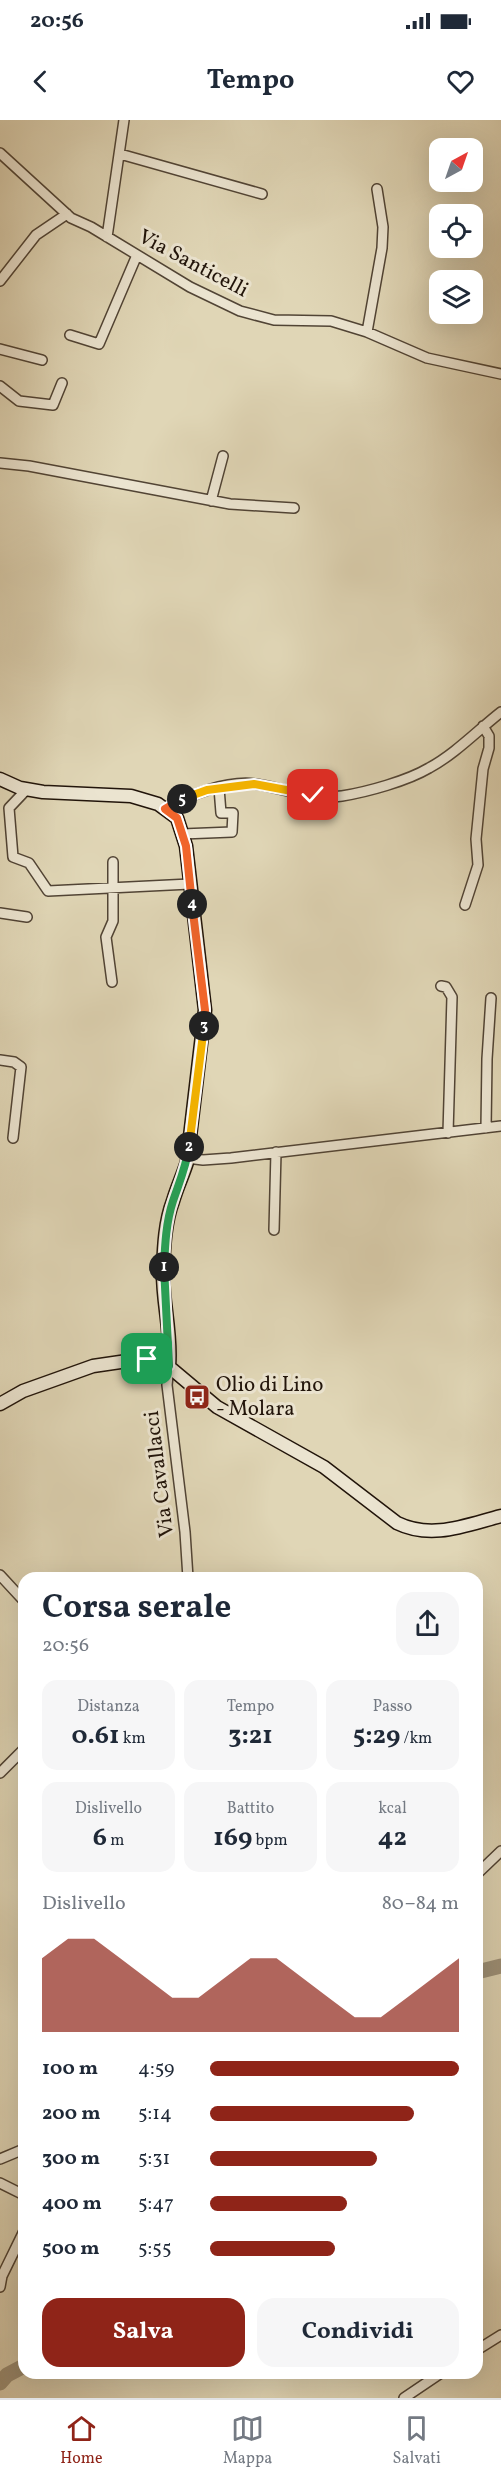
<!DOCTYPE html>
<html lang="it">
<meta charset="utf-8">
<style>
body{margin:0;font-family:Vollkorn,serif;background:#f6f6f7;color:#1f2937;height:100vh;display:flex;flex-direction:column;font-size:22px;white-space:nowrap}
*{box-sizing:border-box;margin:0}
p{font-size:20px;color:#747a83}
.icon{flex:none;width:33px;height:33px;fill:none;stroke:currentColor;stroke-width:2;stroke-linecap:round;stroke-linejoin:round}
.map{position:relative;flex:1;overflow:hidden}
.drawer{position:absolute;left:18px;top:1452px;width:465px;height:807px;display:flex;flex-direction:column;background:#fff;border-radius:18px;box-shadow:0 6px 24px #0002}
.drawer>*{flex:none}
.needle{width:39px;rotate:40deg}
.buttons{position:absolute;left:429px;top:18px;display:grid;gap:12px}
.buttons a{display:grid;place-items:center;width:54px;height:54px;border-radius:12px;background:#fff;box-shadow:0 6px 24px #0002;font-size:30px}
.pin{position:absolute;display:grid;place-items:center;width:51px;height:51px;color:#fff;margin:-26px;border-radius:12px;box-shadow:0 3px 9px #0006}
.km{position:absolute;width:30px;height:30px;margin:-15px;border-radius:50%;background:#222;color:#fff;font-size:16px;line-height:30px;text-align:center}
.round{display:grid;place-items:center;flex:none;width:63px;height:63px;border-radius:18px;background:#f6f6f7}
.overview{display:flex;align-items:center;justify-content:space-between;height:102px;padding:0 24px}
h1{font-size:33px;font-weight:700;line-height:45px}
.stats{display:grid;grid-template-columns:repeat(3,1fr);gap:9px;height:102px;padding:6px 24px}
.stats div{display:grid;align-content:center;border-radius:15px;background:#f6f6f7;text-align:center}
.stats b{font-size:26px;font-weight:700}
.stats small{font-size:16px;font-weight:400}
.stats p{font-size:16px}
.chart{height:168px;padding:12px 24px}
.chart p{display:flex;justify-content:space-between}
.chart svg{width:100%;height:108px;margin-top:6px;fill:#8f2418;opacity:.7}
.action{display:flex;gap:12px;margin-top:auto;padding:12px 24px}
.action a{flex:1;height:69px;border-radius:18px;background:#8f2418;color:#fff;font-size:24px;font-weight:700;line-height:69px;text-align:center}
.action a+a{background:#f6f6f7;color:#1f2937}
ul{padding:0 24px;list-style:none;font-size:20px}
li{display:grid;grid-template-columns:96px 72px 1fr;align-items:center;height:45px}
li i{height:15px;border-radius:8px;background:#8f2418}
.status{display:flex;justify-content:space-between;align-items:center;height:42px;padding:0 30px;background:#fff;direction:ltr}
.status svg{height:16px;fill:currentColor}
header{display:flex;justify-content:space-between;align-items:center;height:78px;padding:0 24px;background:#fff;font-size:27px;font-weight:700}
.dock{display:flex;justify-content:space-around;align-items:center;height:84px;border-top:2px solid #e0e1e3;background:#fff;font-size:16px;color:#747a83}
.dock a{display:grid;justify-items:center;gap:3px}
.dock .current{color:#8f2418}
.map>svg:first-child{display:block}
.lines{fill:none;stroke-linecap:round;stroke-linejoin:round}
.river{stroke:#9f947c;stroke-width:15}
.street-casing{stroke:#514435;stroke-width:12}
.secondary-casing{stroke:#21140a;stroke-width:15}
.street{stroke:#ebe4d0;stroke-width:9}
.secondary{stroke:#ebe4d0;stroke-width:12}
.split-1-casing{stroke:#fff;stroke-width:12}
.split-2-casing{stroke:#fff;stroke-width:12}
.split-3-casing{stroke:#fff;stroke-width:12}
.split-4-casing{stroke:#fff;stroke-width:12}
.split-5-casing{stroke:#fff;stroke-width:12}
.split-6-casing{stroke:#fff;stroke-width:12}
.split-1{stroke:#22a559;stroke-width:8}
.split-2{stroke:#22a559;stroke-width:8}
.split-3{stroke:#f5b400;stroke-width:8}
.split-4{stroke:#f0652b;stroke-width:8}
.split-5{stroke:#f0652b;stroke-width:8}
.split-6{stroke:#f5b400;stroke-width:8}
.labels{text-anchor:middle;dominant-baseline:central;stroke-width:6;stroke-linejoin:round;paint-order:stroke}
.street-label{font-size:21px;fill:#21140a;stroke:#ebe4d0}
.poi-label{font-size:21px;fill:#21140a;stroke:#ebe4d0;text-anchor:start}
</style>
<div class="status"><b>20:56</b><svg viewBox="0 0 49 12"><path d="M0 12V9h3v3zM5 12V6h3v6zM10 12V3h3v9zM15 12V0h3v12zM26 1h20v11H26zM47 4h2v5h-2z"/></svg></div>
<header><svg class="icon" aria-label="back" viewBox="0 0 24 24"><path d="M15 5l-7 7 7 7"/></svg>Tempo<svg class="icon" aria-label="heart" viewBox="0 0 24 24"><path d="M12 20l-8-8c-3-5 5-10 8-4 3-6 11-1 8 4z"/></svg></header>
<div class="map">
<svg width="501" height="2278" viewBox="0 0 501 2278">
<rect width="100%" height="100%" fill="#e0d6b6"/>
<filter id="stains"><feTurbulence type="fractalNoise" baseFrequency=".00333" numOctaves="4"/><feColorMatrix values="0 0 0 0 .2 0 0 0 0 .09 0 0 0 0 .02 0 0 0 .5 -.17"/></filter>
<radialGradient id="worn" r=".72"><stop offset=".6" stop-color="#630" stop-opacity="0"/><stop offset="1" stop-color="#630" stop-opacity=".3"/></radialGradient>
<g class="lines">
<path class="river" d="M477 1852 501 1846
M0 2263 7 2255 24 2246"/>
<g class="street-casing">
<path id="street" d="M0 33 71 98 91 107 190 167 240 191 274 200 331 201 367 212 427 238 501 254
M120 34 262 74
M107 117 124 0
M0 161 36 115 67 94
M367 212 382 128 383 107 377 69
M70 215 99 224 137 135
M0 229 42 240
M0 266 19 281 53 285 62 263
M0 343 29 346 230 384 294 388
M211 381 223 336
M27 669 9 688 13 737 29 743 48 771 190 764
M165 689C189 675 227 660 256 664 285 669 313 680 342 676 367 672 407 661 429 648 455 634 478 610 501 592
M182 714 232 712 233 693H221L219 668
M465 785 478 745 476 719 483 649 489 628V616L483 606
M0 793 27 797
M112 862 106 817 113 801V742
M441 866 446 867 452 877 448 1013
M0 940 14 942 21 947 13 1018
M486 1008 487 939 491 878
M187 1038 203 1040 231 1038 501 1006
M274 1110 276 1032
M169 1246 167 1265 185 1412 188 1458
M0 1455 24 1481
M0 1653 24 1629
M477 1754 501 1731
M0 2039 24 2029
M0 2063 24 2075
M0 2167 2 2156 24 2111
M477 2230 501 2215
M404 2278 441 2253"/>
</g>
<g class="secondary-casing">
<path id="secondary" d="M0 659 20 668 43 672 131 676 158 684 177 698 186 726 205 890 187 1042C183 1055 177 1067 173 1081 165 1102 164 1126 163 1149 162 1181 172 1213 169 1246
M0 1284 23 1271 93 1246 134 1240H161L217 1287 324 1347 397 1403C432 1420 466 1405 501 1396"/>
</g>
<use href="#street" class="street"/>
<use href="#secondary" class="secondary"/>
</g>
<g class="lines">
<g class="split-1-casing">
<path id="split-1" d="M147 1239 161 1240 169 1246 164 1147"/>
</g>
<g class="split-2-casing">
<path id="split-2" d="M164 1147C165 1125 166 1102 173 1081 179 1063 186 1047 189 1027"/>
</g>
<g class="split-3-casing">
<path id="split-3" d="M189 1027 204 906"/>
</g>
<g class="split-4-casing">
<path id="split-4" d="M192 784 205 890 204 906"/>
</g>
<g class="split-5-casing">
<path id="split-5" d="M182 679 165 689 177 698 186 726 192 784"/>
</g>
<g class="split-6-casing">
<path id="split-6" d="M182 679 207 670 254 664 313 675"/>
</g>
<use href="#split-1" class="split-1"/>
<use href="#split-2" class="split-2"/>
<use href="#split-3" class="split-3"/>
<use href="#split-4" class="split-4"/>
<use href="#split-5" class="split-5"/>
<use href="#split-6" class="split-6"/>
</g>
<defs>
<g id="bus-square" transform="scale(1.35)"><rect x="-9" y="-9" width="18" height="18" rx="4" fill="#8f2418" stroke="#ebe4d0"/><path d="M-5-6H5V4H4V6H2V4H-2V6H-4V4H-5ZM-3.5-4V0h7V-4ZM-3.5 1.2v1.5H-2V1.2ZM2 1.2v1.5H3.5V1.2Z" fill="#fff"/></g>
</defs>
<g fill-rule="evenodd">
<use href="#bus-square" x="197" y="1277"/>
</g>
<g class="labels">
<g class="street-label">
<text transform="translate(193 144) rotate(28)">Via Santicelli</text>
<text transform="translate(160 1354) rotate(-97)">Via Cavallacci</text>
</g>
<g class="poi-label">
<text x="216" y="1265">Olio di Lino<tspan x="216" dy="24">- Molara</tspan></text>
</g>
</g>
<rect width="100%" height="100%" filter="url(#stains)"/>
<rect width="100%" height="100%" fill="url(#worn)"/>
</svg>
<div class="buttons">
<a><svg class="needle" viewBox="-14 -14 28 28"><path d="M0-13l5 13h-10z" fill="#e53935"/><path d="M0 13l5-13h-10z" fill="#747a83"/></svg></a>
<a><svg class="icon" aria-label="locate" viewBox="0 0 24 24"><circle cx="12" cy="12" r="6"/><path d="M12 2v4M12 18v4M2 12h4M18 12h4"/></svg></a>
<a><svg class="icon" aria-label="layers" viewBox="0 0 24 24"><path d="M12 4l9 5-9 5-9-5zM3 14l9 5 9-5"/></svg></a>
</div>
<div class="pin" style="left:147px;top:1239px;background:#1e9e55"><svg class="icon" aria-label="arrive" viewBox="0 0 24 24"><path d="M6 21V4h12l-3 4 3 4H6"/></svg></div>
<div class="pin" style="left:313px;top:675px;background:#d93025"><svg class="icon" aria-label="check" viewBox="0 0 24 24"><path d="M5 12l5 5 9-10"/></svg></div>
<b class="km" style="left:164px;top:1147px">1</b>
<b class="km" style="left:189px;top:1027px">2</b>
<b class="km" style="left:204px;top:906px">3</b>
<b class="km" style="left:192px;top:784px">4</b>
<b class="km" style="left:182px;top:679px">5</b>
<section class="drawer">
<div class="overview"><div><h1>Corsa serale</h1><p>20:56</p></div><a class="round"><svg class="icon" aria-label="share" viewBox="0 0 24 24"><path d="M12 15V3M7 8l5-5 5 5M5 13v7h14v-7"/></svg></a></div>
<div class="stats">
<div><p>Distanza</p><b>0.61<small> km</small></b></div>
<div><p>Tempo</p><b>3:21</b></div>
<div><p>Passo</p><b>5:29<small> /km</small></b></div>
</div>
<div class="stats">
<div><p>Dislivello</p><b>6<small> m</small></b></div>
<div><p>Battito</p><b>169<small> bpm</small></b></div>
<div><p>kcal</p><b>42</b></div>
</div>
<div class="chart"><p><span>Dislivello</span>80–84 m</p>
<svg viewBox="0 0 160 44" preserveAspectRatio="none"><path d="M0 44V14L10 6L20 6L30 14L40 22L50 30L60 30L70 22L80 14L90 14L100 22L110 30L120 38L130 38L140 30L150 22L160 14V44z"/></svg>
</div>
<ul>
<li><b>100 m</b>4:59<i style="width:100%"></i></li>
<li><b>200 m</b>5:14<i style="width:82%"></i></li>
<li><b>300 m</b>5:31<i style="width:67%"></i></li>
<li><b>400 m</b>5:47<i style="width:55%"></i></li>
<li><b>500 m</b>5:55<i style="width:50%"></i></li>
</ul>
<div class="action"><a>Salva</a><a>Condividi</a></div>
</section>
</div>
<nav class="dock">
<a class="current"><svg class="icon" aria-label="home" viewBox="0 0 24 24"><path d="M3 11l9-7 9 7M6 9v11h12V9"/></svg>Home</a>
<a><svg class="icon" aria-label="map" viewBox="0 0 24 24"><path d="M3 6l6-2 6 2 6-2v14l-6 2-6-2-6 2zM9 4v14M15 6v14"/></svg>Mappa</a>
<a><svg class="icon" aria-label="saved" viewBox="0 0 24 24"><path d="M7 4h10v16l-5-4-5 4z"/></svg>Salvati</a>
</nav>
